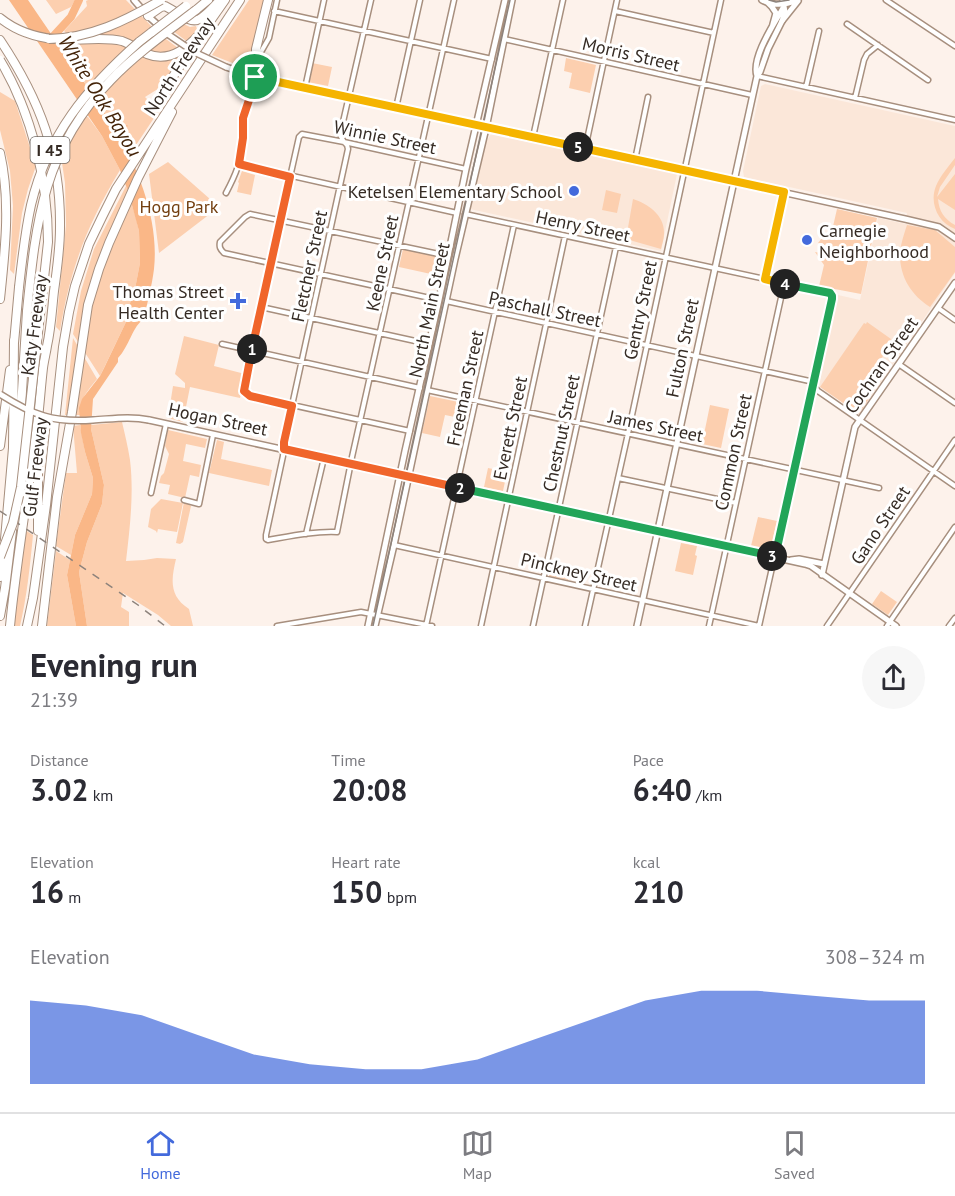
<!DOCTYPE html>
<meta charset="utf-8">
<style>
body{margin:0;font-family:"PT Sans",sans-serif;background:#f7f7f7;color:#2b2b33;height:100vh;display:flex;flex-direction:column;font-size:22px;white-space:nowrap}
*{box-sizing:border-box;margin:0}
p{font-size:20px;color:#7c7c81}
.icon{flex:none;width:33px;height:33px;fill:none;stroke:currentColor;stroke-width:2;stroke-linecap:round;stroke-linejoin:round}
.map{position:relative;height:626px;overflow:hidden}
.details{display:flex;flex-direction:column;background:#fff;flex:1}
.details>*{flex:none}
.pin{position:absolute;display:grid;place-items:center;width:51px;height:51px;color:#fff;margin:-26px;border:3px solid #fff;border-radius:50%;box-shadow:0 2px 6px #0007}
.km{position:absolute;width:30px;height:30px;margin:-15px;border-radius:50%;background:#222;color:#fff;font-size:16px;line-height:30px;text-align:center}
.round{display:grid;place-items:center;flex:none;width:63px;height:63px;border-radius:32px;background:#f7f7f7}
.overview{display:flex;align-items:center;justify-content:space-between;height:102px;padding:0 30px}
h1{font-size:33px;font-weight:700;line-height:45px}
.metrics{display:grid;grid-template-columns:repeat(3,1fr);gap:9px;height:102px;padding:6px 30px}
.metrics div{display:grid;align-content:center}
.metrics b{font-size:30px;font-weight:700}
.metrics small{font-size:16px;font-weight:400}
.metrics p{font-size:16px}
.chart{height:168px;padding:12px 30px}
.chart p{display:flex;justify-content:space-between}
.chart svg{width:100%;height:108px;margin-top:6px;fill:#436adc;opacity:.7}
.tabs{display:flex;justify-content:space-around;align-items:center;height:84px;border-top:2px solid #e1e1e2;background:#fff;font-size:16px;color:#7c7c81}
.tabs a{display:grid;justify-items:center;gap:3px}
.tabs .active{color:#436adc}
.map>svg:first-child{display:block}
.built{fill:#fbe7d9}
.green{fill:#fccfaf}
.water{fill:#fab787}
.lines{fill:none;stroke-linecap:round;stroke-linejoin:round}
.stream{stroke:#fab787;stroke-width:1.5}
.river{stroke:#fab787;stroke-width:8}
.minor-casing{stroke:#a78f7e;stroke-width:7}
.tertiary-casing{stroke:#a78f7e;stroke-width:8}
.secondary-casing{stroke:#a78f7e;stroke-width:8}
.motorway-casing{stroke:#a78f7e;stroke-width:10}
.minor{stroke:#fff;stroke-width:4}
.tertiary{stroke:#fff;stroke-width:5}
.secondary{stroke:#fff;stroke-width:5}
.motorway{stroke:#fff;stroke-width:8}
.tram{stroke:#8d837c;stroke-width:1.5}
.rail{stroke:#8d837c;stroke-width:1.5;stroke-dasharray:8 8;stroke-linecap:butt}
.secondary-bridge-casing{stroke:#a78f7e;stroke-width:8;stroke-linecap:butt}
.motorway-bridge-casing{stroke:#a78f7e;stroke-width:10;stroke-linecap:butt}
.secondary-bridge{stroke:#fff;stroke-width:5}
.motorway-bridge{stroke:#fff;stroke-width:8}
.split-1-casing{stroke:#fff;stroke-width:12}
.split-2-casing{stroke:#fff;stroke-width:12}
.split-3-casing{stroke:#fff;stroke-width:12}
.split-4-casing{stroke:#fff;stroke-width:12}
.split-5-casing{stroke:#fff;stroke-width:12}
.split-6-casing{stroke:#fff;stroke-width:12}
.split-1{stroke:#f0652b;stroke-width:8}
.split-2{stroke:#f0652b;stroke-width:8}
.split-3{stroke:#22a559;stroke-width:8}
.split-4{stroke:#22a559;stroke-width:8}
.split-5{stroke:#f5b400;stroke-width:8}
.split-6{stroke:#f5b400;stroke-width:8}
.poi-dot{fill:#436adc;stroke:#fff;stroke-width:2}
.labels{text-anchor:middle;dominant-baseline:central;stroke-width:6;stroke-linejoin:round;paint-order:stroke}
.shield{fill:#fff;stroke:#726b66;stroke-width:1.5}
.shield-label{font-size:16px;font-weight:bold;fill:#352b24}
.street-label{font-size:18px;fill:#352b24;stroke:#fff}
.poi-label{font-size:18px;fill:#352b24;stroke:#fff;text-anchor:end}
.park-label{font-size:18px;fill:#733f10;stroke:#fff}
.water-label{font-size:20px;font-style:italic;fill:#442409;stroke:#fff}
</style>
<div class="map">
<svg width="955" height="626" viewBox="0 0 955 626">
<rect width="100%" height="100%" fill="#fdf2eb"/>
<path class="built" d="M765 84 955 126V273L859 414 820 387 819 384 838 295 860 300 878 218 906 224 907 213 744 177 743 171 761 86Z
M491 134 677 174 661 251 470 209 485 144Z"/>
<path class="green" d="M46 0H75L71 7 56 14Z
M88 0H126L158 33 186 54 168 80 161 87 145 97 149 101 175 84 176 85 130 154 115 128 60 46 63 44 67 34 64 31 87 6 86 1Z
M249 0H264L250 66 248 69 212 55Z
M182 23 190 27 196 26C199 34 194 37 189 43L173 31Z
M566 58 596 65 590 93 569 88 572 73 564 71Z
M312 63 332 67 328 86 308 82Z
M0 92 15 101 36 166 28 189 22 213 14 274 10 270 13 206 10 171 0 130Z
M83 117H88L102 136 120 170C87 225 70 269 60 331L56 327 66 225 65 183 61 156Z
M955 158V165L940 187 937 197 955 174V210L938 199C939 211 944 219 955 225V229C938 223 929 203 936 186 940 176 949 166 955 158Z
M168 162 219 207 159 253 149 174Z
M242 171 255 175 251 195 237 192 239 183 238 182Z
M126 186 136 218 139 231 140 263 134 294 126 312V322L100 376 73 334 81 291 94 249Z
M606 190 621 194 617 213 602 210Z
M633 199C648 204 665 215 664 234 664 239 662 244 661 249L626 239Z
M837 209 877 218 861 294 819 286 824 265 815 252 826 254 828 246 818 243 822 238 831 235Z
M907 225 935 230 955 247V272L930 307C911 295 899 276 900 252 901 243 904 234 907 225Z
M403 249 442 258 444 261 440 276 399 267Z
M867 322 891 339 887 346 888 349 865 381 876 388 859 414 820 387 864 323 866 324Z
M184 336 219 345 214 366 245 374 240 398 190 387 183 422 168 418 173 386 185 388V383L175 374Z
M73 338 97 379C88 390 79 400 80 415H65Z
M430 396 468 404 465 419 445 415 440 437 422 433Z
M710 405 729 409 721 448 702 444Z
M122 422C125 435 128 447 130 460 134 493 130 527 126 561L144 560 157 558 176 559C171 580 169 596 189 609L193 626H171L158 615 123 593 121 607 129 612V626H87L79 572 87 542 102 504 104 485 91 429V425Z
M80 425 85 452 93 478 92 494 75 535 71 555 56 546 66 473H77L73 426Z
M168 430 207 439 205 448 186 444 183 461 201 465 199 477 190 475 185 498 168 494 170 485 159 483 161 476 164 473 169 454 165 446Z
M217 440 224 442 221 459 272 470 269 486 209 473Z
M488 468 507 472 503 491 484 487Z
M161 499 183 503 177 532 158 529 157 533 156 531 148 527 151 509Z
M184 502 189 504 191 506 183 542 180 544 176 543Z
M758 517 777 521 770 550 751 546Z
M25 530 33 535C30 566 27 596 20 626H14Z
M681 543 697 546 695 555 697 556 693 575 675 571Z
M56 551 70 560 67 575 76 626H47Z
M548 564 571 568 568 580 549 576V574L546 573Z
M881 591 897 602 888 615 872 604Z"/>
<path class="water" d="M9 0H28L118 132C140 174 159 221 154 269 152 286 147 303 144 319 133 325 129 347 118 358V362L93 399 91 429 104 485 102 504 87 542 79 572 87 626H76L67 575 75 535 92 494 93 478 85 452 81 433 79 408 82 399 100 376 105 366 126 322V312L134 294 140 263 139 231 129 194 120 170 102 136Z"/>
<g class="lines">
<path class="stream" d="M126 126H127"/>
<path class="river" d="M48 42 71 17 79 0"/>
<g class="minor-casing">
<path id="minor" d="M371 0 340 135 344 142 347 145 348 149 284 442 283 456 266 535V539L268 540C291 536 314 531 337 532L352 457 454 0
M886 0 955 46
M274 11 492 59
M615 11 714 33
M847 24 928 80
M504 39 752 95
M257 59 269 38 277 0
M757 76 955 120
M806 87 819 31
M305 88 324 0
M855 98 864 60 867 54 878 45
M396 108 420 0
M533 137 563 0
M585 149 617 0
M635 160 648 97
M239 164 457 213
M226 193C235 176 242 160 243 140 243 132 241 125 243 117 246 103 254 91 255 77
M465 214 830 293 832 299 759 626
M765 279 784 193
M439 300 224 253C220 249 219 247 220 242L245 217 250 214 448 256
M446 301 814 382 815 387 818 391 955 486
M261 307 429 344
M938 308 955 320
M222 344 420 388
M900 365 955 403
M427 390 879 488
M410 431 247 395 244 391 261 307 299 137 302 134 344 142 466 169
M618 478 736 503
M151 493 166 424
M184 500 199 504 213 435
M306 534 324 458
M394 545 759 626
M277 626 361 612 432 626
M426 626 514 225
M481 626 565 236
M533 626 616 247
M585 626 629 429 721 0
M709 626 784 284
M827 626 955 440
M887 626 955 527
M949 626 955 618"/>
</g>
<g class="tertiary-casing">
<path id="tertiary" d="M757 76C751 58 774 24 783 8
M791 560 799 559 824 564
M822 575 855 427 955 283
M637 626 757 76 760 72 768 49 782 21 785 12 783 0"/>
</g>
<g class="secondary-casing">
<path id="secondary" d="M134 0 148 16 168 34
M762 0C773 6 786 5 797 0
M768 3 772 7 776 13 773 24
M782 21 798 1
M226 67 255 77 305 88 905 219 939 227 955 238
M255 77 256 60
M149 420 805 564 811 566 896 626
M368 626 405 451 439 300 466 169 505 0
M375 626 394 545 455 259 486 128 512 0"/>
</g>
<g class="motorway-casing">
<path id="motorway" d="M196 10 208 0
M148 16 161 7 165 6C195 22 193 30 219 1
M0 18C16 31 34 37 54 39
M204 30 225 0
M0 40C40 100 61 155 60 228 60 249 57 270 54 291 52 309 51 328 47 346 46 353 44 360 43 368 41 385 40 401 38 418 29 487 17 556 10 626
M66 40C83 40 106 37 122 41 131 44 138 50 147 54 172 64 190 45 206 28
M139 42 152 32
M256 60V49L268 0
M168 84 194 45
M0 153C11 201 5 251 0 299
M14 343 19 287
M38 444V531
M0 446 10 370
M15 504 27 311
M5 539 13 448 14 340
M0 577 4 551
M0 616 5 588 12 531
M27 626 33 598 46 505 63 347 69 312 75 286 89 244 102 217 116 189 240 0
M42 626 57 497 72 412 88 305 99 269 109 243 138 178 172 112"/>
</g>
<use href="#minor" class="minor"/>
<use href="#tertiary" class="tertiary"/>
<use href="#secondary" class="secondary"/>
<use href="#motorway" class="motorway"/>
<path class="tram" d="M769 0 776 2 789 0
M373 626 510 0"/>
<path class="rail" d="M0 511 138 605 165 626"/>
<g class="secondary-bridge-casing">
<path id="secondary-bridge" d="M169 35 194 52 226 67
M0 394C33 415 53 423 93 420 112 419 130 416 149 420"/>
</g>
<g class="motorway-bridge-casing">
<path id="motorway-bridge" d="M152 32 186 6
M49 39C91 38 125 21 161 0
M0 60C32 113 48 182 48 242L21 487 13 523 0 557
M19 287C22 260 25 232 31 205 48 134 86 89 139 42
M27 311C36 220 44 148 111 80 136 54 167 32 196 10"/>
</g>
<use href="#secondary-bridge" class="secondary-bridge"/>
<use href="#motorway-bridge" class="motorway-bridge"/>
</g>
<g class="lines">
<g class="split-1-casing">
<path id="split-1" d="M252 349 290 177 239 164 243 138V118L253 88 255 77"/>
</g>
<g class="split-2-casing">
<path id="split-2" d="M252 349 244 391 250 396 292 406 284 442V449L460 488"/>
</g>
<g class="split-3-casing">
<path id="split-3" d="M460 488 772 556"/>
</g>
<g class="split-4-casing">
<path id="split-4" d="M772 556 775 557 832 299V296L830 293 785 284"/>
</g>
<g class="split-5-casing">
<path id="split-5" d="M578 147 784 192 765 279 785 284"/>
</g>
<g class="split-6-casing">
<path id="split-6" d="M255 77 578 147"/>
</g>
<use href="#split-1" class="split-1"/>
<use href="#split-2" class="split-2"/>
<use href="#split-3" class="split-3"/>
<use href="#split-4" class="split-4"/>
<use href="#split-5" class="split-5"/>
<use href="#split-6" class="split-6"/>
</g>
<g class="poi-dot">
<circle cx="574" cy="191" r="6"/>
<circle cx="807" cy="240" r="6"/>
<path d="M235 292h6v6h6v6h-6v6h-6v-6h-6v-6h6z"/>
</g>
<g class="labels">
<rect class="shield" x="30.5" y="137" width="39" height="26" rx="4.5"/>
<g class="shield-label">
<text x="50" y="150">I 45</text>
</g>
<g class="street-label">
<text transform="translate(631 54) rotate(13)">Morris Street</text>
<text transform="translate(179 66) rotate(-57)">North Freeway</text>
<text transform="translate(385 137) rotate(12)">Winnie Street</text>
<text transform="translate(583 226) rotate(12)">Henry Street</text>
<text transform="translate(382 263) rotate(-78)">Keene Street</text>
<text transform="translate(309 266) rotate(-78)">Fletcher Street</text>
<text transform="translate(545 309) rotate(12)">Paschall Street</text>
<text transform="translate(429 310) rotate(-78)">North Main Street</text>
<text transform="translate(640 310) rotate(-78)">Gentry Street</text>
<text transform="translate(34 325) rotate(-82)">Katy Freeway</text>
<text transform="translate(682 348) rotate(-78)">Fulton Street</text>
<text transform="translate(881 365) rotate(-55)">Cochran Street</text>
<text transform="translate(465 388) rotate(-78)">Freeman Street</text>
<text transform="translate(218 419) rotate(12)">Hogan Street</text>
<text transform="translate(656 426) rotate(12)">James Street</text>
<text transform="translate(510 428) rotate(-78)">Everett Street</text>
<text transform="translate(561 433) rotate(-78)">Chestnut Street</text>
<text transform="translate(733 452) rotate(-78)">Common Street</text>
<text transform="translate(35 467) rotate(-83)">Gulf Freeway</text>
<text transform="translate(880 525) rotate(-56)">Gano Street</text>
<text transform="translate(579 572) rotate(13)">Pinckney Street</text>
</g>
<g class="poi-label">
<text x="562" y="191">Ketelsen Elementary School</text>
<text x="819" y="230" text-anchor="start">Carnegie<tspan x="819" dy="21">Neighborhood</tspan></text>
<text x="224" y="291">Thomas Street<tspan x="224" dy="21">Health Center</tspan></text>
</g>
<g class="park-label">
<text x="179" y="206">Hogg Park</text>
</g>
<g class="water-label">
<text transform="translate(100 96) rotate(58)">White Oak Bayou</text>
</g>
</g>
</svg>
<div class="pin" style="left:255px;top:77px;background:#1e9e55"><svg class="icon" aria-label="arrive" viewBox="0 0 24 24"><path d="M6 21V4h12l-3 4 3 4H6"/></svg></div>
<b class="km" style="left:252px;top:349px">1</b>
<b class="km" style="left:460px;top:488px">2</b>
<b class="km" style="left:772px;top:556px">3</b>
<b class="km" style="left:785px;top:284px">4</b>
<b class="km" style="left:578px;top:147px">5</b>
</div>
<section class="details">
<div class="overview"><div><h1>Evening run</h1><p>21:39</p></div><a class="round"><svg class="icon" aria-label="share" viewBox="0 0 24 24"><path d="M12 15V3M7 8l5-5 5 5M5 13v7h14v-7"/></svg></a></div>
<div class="metrics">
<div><p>Distance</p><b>3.02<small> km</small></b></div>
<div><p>Time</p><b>20:08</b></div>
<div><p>Pace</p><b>6:40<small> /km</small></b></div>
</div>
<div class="metrics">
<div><p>Elevation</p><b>16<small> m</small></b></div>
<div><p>Heart rate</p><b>150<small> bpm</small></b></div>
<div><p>kcal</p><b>210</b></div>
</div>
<div class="chart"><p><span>Elevation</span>308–324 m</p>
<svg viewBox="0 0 160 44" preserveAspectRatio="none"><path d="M0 44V10L10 12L20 16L30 24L40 32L50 36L60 38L70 38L80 34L90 26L100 18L110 10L120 6L130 6L140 8L150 10L160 10V44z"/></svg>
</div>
</section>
<nav class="tabs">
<a class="active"><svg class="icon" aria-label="home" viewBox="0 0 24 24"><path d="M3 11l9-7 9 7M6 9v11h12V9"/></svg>Home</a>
<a><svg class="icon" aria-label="map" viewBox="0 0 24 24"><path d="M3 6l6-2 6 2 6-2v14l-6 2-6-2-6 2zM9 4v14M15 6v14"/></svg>Map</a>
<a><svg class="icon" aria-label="saved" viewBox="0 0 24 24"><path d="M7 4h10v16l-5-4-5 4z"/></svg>Saved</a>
</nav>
